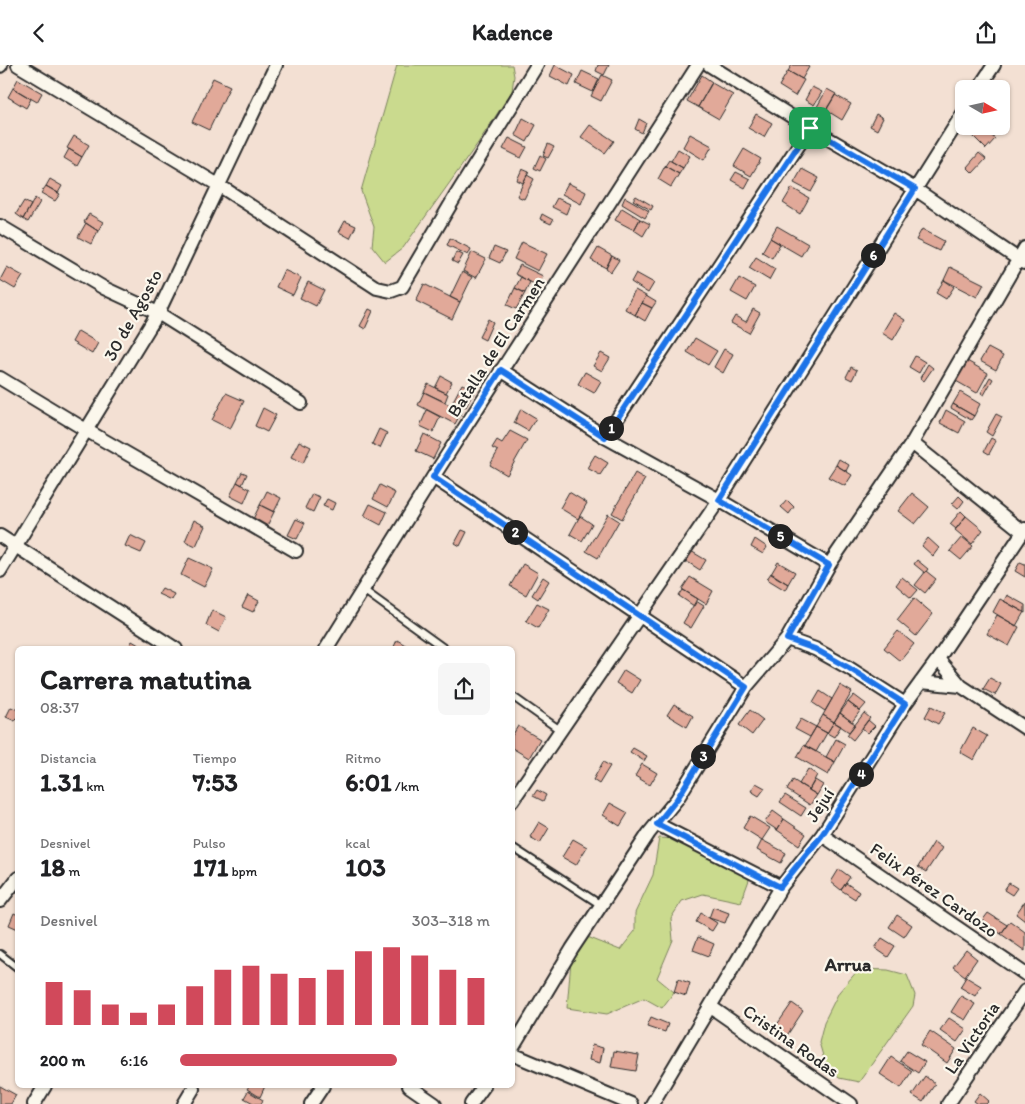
<!DOCTYPE html>
<html lang="es">
<meta charset="utf-8">
<style>
body{margin:0;font-family:Itim,sans-serif;background:#f6f6f6;color:#202124;height:100vh;display:flex;flex-direction:column;font-size:19px;white-space:nowrap}
*{box-sizing:border-box;margin:0}
p{font-size:16px;color:#757577}
.icon{flex:none;width:28px;height:28px;fill:none;stroke:currentColor;stroke-width:2;stroke-linecap:round;stroke-linejoin:round}
.map{position:relative;flex:1;overflow:hidden}
.side{position:absolute;left:15px;top:581px;width:500px;height:442px;display:flex;flex-direction:column;background:#fff;border-radius:8px;box-shadow:0 1px 4px #0004}
.side>*{flex:none}
.needle{width:32px;rotate:99deg}
.controls{position:absolute;left:955px;top:15px;display:grid;gap:10px}
.controls a{display:grid;place-items:center;width:55px;height:55px;border-radius:8px;background:#fff;box-shadow:0 1px 4px #0004;font-size:25px}
.pin{position:absolute;display:grid;place-items:center;width:42px;height:42px;color:#fff;margin:-21px;border-radius:10px;box-shadow:0 2px 8px #0006}
.km{position:absolute;width:25px;height:25px;margin:-12px;border-radius:50%;background:#222;color:#fff;font-size:14px;line-height:25px;text-align:center}
.round{display:grid;place-items:center;flex:none;width:52px;height:52px;border-radius:8px;background:#f6f6f6}
.overview{display:flex;align-items:center;justify-content:space-between;height:85px;padding:0 25px}
h1{font-size:28px;font-weight:800;line-height:38px}
.metrics{display:grid;grid-template-columns:repeat(3,1fr);gap:8px;height:85px;padding:5px 25px}
.metrics div{display:grid;align-content:center}
.metrics b{font-size:25px;font-weight:800}
.metrics small{font-size:14px;font-weight:400}
.metrics p{font-size:14px}
.chart{height:140px;padding:10px 25px}
.chart p{display:flex;justify-content:space-between}
.chart svg{width:100%;height:90px;margin-top:5px;stroke:#d1495b;stroke-width:6}
ul{padding:0 25px;list-style:none;font-size:16px}
li{display:grid;grid-template-columns:80px 60px 1fr;align-items:center;height:38px}
li i{height:12px;border-radius:6px;background:#d1495b}
header{display:flex;justify-content:space-between;align-items:center;height:65px;padding:0 25px;background:#fff;font-size:22px;font-weight:800}
.map>svg:first-child{display:block}
.green{fill:#cada8e;stroke:#7a825c}
.building{fill:#e1a999;stroke:#2b2b2b}
.lines{fill:none;stroke-linecap:round;stroke-linejoin:round}
.lane-casing{stroke:#2b2b2b;stroke-width:10}
.street-casing{stroke:#2b2b2b;stroke-width:16}
.lane{stroke:#fbf7ec;stroke-width:6}
.street{stroke:#fbf7ec;stroke-width:12}
.route-casing{stroke:#fff;stroke-width:10}
.route{stroke:#1a73e8;stroke-width:6}
.labels{text-anchor:middle;dominant-baseline:central;stroke-width:4.5;stroke-linejoin:round;paint-order:stroke}
.street-label{font-size:18px;fill:#2b2b2b;stroke:#fbf7ec}
.neighbourhood-label{font-size:19px;font-weight:bold;fill:#2b2b2b;stroke:#fbf7ec}
</style>
<header><svg class="icon" aria-label="back" viewBox="0 0 24 24"><path d="M15 5l-7 7 7 7"/></svg>Kadence<svg class="icon" aria-label="share" viewBox="0 0 24 24"><path d="M12 15V3M7 8l5-5 5 5M5 13v7h14v-7"/></svg></header>
<div class="map">
<svg width="1025" height="1039" viewBox="0 0 1025 1039">
<rect width="100%" height="100%" fill="#f3e0d3"/>
<filter id="ink" filterUnits="userSpaceOnUse"><feTurbulence type="fractalNoise" baseFrequency=".02" numOctaves="2"/><feDisplacementMap in="SourceGraphic" scale="10" xChannelSelector="R" yChannelSelector="G"/><feConvolveMatrix kernelMatrix="1 2 1 2 8 2 1 2 1" color-interpolation-filters="sRGB"/></filter>
<g filter="url(#ink)">
<path class="green" d="M397 0H512L514 11 512 26 478 78 403 183 385 197 372 181 374 162 361 126Z
M659 773 678 774 734 799 749 815 741 837 703 829 682 836 671 853 673 875 657 913 674 927 662 943 644 933 607 949 567 943 572 884 585 871 620 885 635 866V848L653 810Z
M859 904 888 905 907 910 915 930 913 941 859 1017 839 1013 825 998 819 977 824 957 839 927Z"/>
<path class="building" d="M555 0 574 10 569 21 550 11Z
M598 0H609L604 10 596 6Z
M792 0H805L809 2 802 14 788 6Z
M582 6 599 14 593 27 576 19Z
M788 6 804 15 795 31 779 21Z
M602 10 612 15 601 36 591 31Z
M702 10 712 17 698 42 687 36Z
M213 13 230 21 209 65 192 57Z
M18 14 42 28 37 37 13 23Z
M712 18 733 30 719 54 698 42Z
M812 22 822 27 814 40 805 35Z
M13 23 31 34 26 43 8 32Z
M827 24 836 29 821 54 813 49Z
M835 30 851 39 842 55 826 45Z
M756 49 772 58 764 72 748 63Z
M876 49 883 53 877 65 870 61Z
M523 53 536 60 527 77 515 70Z
M639 54 646 58 642 68 635 64Z
M590 60 614 76 605 88 581 72Z
M981 61 995 74 986 84 972 70Z
M690 69 712 81 704 95 683 82Z
M74 71 89 80 82 92 67 83Z
M509 73 527 82 521 93 503 84Z
M548 79 554 82 548 93 543 91Z
M69 84 82 92 77 101 64 93Z
M678 84 690 91 683 103 671 96Z
M744 84 761 94 751 111 734 101Z
M979 88 986 94 973 108 967 102Z
M540 90 546 94 540 106 534 103Z
M669 95 683 103 679 109 665 101Z
M665 101 679 109 671 122 658 114Z
M522 104 529 107 523 118 517 115Z
M802 104 819 113 811 127 794 118Z
M736 107 750 114 745 123 731 115Z
M527 110 534 114 524 134 517 131Z
M50 114 62 121 58 128 46 121Z
M568 118 586 127 581 139 562 129Z
M46 121 60 129 55 136 41 128Z
M792 123 809 133 800 149 783 138Z
M636 131 653 141 651 145 633 135Z
M625 132 649 146 645 153 622 139Z
M35 133 40 137 28 157 23 154Z
M557 133 570 139 566 149 552 142Z
M24 136 31 140 23 154 16 149Z
M622 143 640 154 634 165 615 155Z
M89 149 103 157 98 166 84 157Z
M542 149 553 155 551 159 540 154Z
M640 154 650 159 643 171 634 165Z
M345 156 356 161 350 173 339 167Z
M86 158 98 166 91 179 78 172Z
M777 161 808 179 801 191 770 173Z
M922 164 944 176 939 186 916 175Z
M450 173 471 184 468 190 447 180Z
M770 173 780 179 772 193 762 187Z
M522 177 547 189 538 206 514 194Z
M494 182 506 187 500 198 489 193Z
M598 183 612 191 606 203 591 195Z
M456 187 463 190 458 199 452 196Z
M472 187 486 194 476 213 463 206Z
M612 191 619 195 611 207 606 203Z
M756 192 775 204 769 215 749 203Z
M520 200 543 211 538 221 515 209Z
M7 202 23 211 15 224 0 215Z
M950 202 984 219 977 232 944 215Z
M284 205 301 213 293 230 276 222Z
M462 207 472 212 460 237 450 232Z
M636 208 654 218 648 228 631 217Z
M521 212 530 217 525 228 515 223Z
M739 213 755 222 747 236 731 227Z
M944 215 954 222 946 234 936 228Z
M308 217 324 225 316 241 300 233Z
M424 219 460 237 452 254 416 236Z
M515 223 525 228 516 244 507 240Z
M635 225 646 231 635 250 625 244Z
M646 231 656 237 652 243 642 238Z
M642 238 652 243 645 256 635 250Z
M369 244 373 246 365 264 360 261Z
M753 244 760 248 749 268 731 258 735 251 746 257Z
M894 248 905 255 893 275 882 268Z
M488 254 493 257 485 275 479 272Z
M78 266 98 278 92 289 72 277Z
M695 273 717 286 708 300 687 287Z
M988 283 1003 291 996 305 980 296Z
M724 284 733 289 723 308 714 302Z
M601 288 610 293 602 306 593 301Z
M915 291 925 297 919 308 909 302Z
M967 296 988 308 977 328 956 316Z
M928 299 933 303 924 316 920 313Z
M851 302 857 305 852 315 846 312Z
M585 307 601 316 594 328 578 319Z
M441 311 452 317 446 328 435 323Z
M990 312 993 314 984 330 981 328Z
M428 319 448 329 445 337 424 327Z
M462 319 475 325 466 342 453 336Z
M424 327 462 346 455 359 418 340Z
M960 327 980 339 974 351 953 339Z
M226 328 244 336 230 364 212 355Z
M953 339 974 351 971 355 951 343Z
M263 343 276 350 267 367 255 361Z
M521 344 536 353 528 366 514 358Z
M427 345 440 352 433 367 420 361Z
M946 345 965 356 959 368 940 358Z
M996 349 1002 352 992 371 986 367Z
M379 364 387 368 380 383 372 379Z
M510 366 527 375 507 410 490 400 498 386 492 383 497 375 502 378Z
M424 369 441 378 433 394 416 386Z
M991 373 996 376 989 389 984 386Z
M299 376 311 382 303 398 291 392Z
M595 390 608 398 600 410 587 403Z
M839 394 849 400 846 406 836 400Z
M836 400 852 410 845 421 828 412Z
M242 407 247 409 242 420 237 417Z
M635 408 645 414 622 454 612 448Z
M237 417 250 424 244 438 230 431Z
M380 420 395 428 388 442 373 434Z
M267 426 281 433 274 447 260 440Z
M569 427 587 438 578 454 560 443Z
M912 428 929 442 915 459 898 446Z
M312 429 320 432 313 447 305 443Z
M959 431 964 436 958 444 952 439Z
M327 434 335 438 332 445 323 441Z
M787 435 794 442 789 449 781 442Z
M370 439 387 447 381 460 364 451Z
M260 440 274 447 266 463 252 456Z
M961 446 966 451 956 464 950 459Z
M608 449 619 456 598 493 586 486Z
M580 451 592 459 582 476 570 469Z
M966 451 983 465 972 479 955 465Z
M296 454 305 458 297 474 288 470Z
M194 455 205 461 196 481 185 476Z
M462 465 467 467 460 481 455 478Z
M130 470 146 478 141 488 125 481Z
M962 472 973 481 961 495 950 486Z
M928 473 939 483 933 491 922 481Z
M755 474 767 482 763 489 751 482Z
M689 485 706 495 700 505 683 494Z
M189 493 213 504 204 522 181 510Z
M917 495 928 504 925 508 914 499Z
M778 497 795 507 788 519 771 509Z
M1020 497 1025 499V512L1015 506Z
M523 499 538 508 526 530 510 521Z
M926 506 936 514 925 528 915 520Z
M771 508 788 519 785 525 767 514Z
M543 512 549 516 538 534 532 530Z
M690 512 713 526 706 539 682 524Z
M902 512 918 525 911 533 896 520Z
M162 523 174 529 171 535 158 529Z
M683 525 698 534 694 541 679 531Z
M248 530 259 536 253 547 242 542Z
M1007 530 1025 540V548L1004 536Z
M914 533 933 549 916 571 897 555Z
M1000 534 1024 547 1016 561 993 547Z
M696 536 704 541 691 563 683 558Z
M537 538 549 544 538 563 526 556Z
M212 545 226 552 219 567 206 560Z
M997 550 1019 562 1009 581 987 569Z
M898 566 914 579 900 596 884 583Z
M397 575 412 584H393Z
M132 576 144 583 143 584H128Z
M624 605 640 615 632 628 616 618Z
M990 613 1001 619 995 630 983 624Z
M840 620 852 627 834 657 823 650Z
M820 626 832 634 825 646 813 638Z
M854 630 866 639 860 646 848 637Z
M848 637 860 646 852 657 840 648Z
M674 639 693 651 687 662 667 650Z
M931 641 945 648 938 659 925 652Z
M11 642 18 645V651L15 656 6 652Z
M750 645 763 655 752 670 739 660Z
M840 648 855 659 849 667 834 657Z
M864 648 870 653 853 675 847 670Z
M823 650 834 657 827 668 816 662Z
M801 654 816 662 810 672 795 664Z
M868 655 875 661 868 668 862 663Z
M834 657 841 661 834 672 827 668Z
M518 661 540 674 529 693 512 683V671Z
M816 662 827 668 816 687 805 681Z
M973 663 987 671 974 695 960 687Z
M836 674 845 679 835 697 826 692Z
M804 680 835 697 828 710 797 692Z
M633 683 647 691 644 696 630 687Z
M603 697 610 701 599 719 593 715Z
M642 699 657 708 650 720 635 711Z
M808 704 817 710 809 725 799 719Z
M793 715 817 730 810 740 787 725Z
M815 715 823 720 817 730 809 725Z
M756 718 765 723 759 731 751 726Z
M537 725 546 730 543 736 533 731Z
M785 730 806 743 801 751 780 737Z
M610 738 628 748 620 761 603 750Z
M773 746 784 754 777 765 765 757Z
M750 751 770 763 762 775 743 763Z
M784 754 806 769 799 780 777 765Z
M539 757 549 763 540 778 530 772Z
M573 774 587 782 576 800 562 792Z
M762 775 786 788 781 798 757 785Z
M934 777 942 783 926 807 918 802Z
M839 804 850 812 841 825 831 817Z
M846 818 859 827 855 834 841 825Z
M1009 818 1017 823 1012 830 1004 825Z
M1025 836V856L1016 849Z
M713 842 729 848 725 858 709 853Z
M14 848 18 850V864L9 860Z
M701 848 717 858 712 866 696 857Z
M988 848 1007 860 1001 869 982 856Z
M897 850 912 860 904 872 889 862Z
M1010 856 1025 867V886L1001 869Z
M698 872 714 879 709 891 693 885Z
M882 873 895 881 888 892 875 883Z
M966 885 977 894 965 911 953 902Z
M966 912 981 921 975 931 960 922Z
M678 914 690 918 686 931 674 927Z
M961 931 975 939 965 955 951 947Z
M792 938 803 946 786 972 774 964Z
M651 952 668 959 665 967 647 961Z
M949 953 966 964 957 977 940 965Z
M930 966 956 984 947 998 921 980Z
M592 980 603 983 600 998 589 995Z
M614 986 639 990 636 1006 611 1002Z
M907 986 925 997 918 1008 900 996Z
M891 992 912 1006 901 1023 880 1009Z
M925 1011 935 1019 923 1037 912 1030Z
M0 1021 16 1030 11 1039H0Z
M249 1021H265L260 1032 247 1024Z
M248 1026 263 1035 261 1039H255L244 1033Z
M980 1028 989 1036 986 1039H978L974 1036Z"/>
<g class="lines">
<g class="lane-casing">
<path id="lane" d="M362 524 445 584
M512 631 560 665
M512 782 601 840
M0 889 18 903"/>
</g>
<g class="street-casing">
<path id="street" d="M18 0 220 121 377 223 391 226 402 222 455 132 537 0
M709 0 810 63 915 124 1024 198
M0 1 1 0
M978 24 994 0
M0 161 104 223 158 248 301 338
M501 305 605 372 719 435 829 500
M0 313 86 365 296 486
M605 372 810 63
M912 378 1023 467
M433 412 746 622 787 574 829 500 912 378 1025 183
M0 471 176 584
M0 506 158 248 276 0
M787 574 815 584 849 603 905 639
M326 584 433 412 698 0
M938 594 961 621 1025 663
M921 617 961 621
M512 736 719 435 964 47
M657 759 781 822
M822 770 1025 909
M0 836 18 813
M711 942 851 1039
M512 984 572 884 649 768 677 734 746 622
M512 989 631 1039
M409 1021 435 1039
M34 1039 45 1021
M184 1039 193 1024
M311 1039 323 1021
M471 1039 484 1021
M652 1039 781 822 822 770 905 639 938 594 1025 464
M948 1039 1025 926"/>
</g>
<use href="#lane" class="lane"/>
<use href="#street" class="street"/>
</g>
</g>
<g class="lines" filter="url(#ink)">
<g class="route-casing">
<path id="route" d="M810 63 915 124 719 435 829 500 787 574 815 584 849 603 905 639 822 770 780 822 657 759 677 734 746 622 433 412 501 305 605 372Z"/>
</g>
<use href="#route" class="route"/>
</g>
<g class="labels">
<g class="street-label">
<text transform="translate(133 250) rotate(-61)">30 de Agosto</text>
<text transform="translate(496 282) rotate(-57)">Batalla de El Carmen</text>
<text transform="translate(820 740) rotate(-57)">Jejuí</text>
<text transform="translate(934 825) rotate(35)">Felix Pérez Cardozo</text>
<text transform="translate(972 973) rotate(-56)">La Victoria</text>
<text transform="translate(791 976) rotate(35)">Cristina Rodas</text>
</g>
<g class="neighbourhood-label">
<text x="848" y="899">Arrua</text>
</g>
</g>
</svg>
<div class="controls">
<a><svg class="needle" viewBox="-14 -14 28 28"><path d="M0-13l5 13h-10z" fill="#e53935"/><path d="M0 13l5-13h-10z" fill="#757577"/></svg></a>
</div>
<div class="pin" style="left:810px;top:63px;background:#1e9e55"><svg class="icon" aria-label="arrive" viewBox="0 0 24 24"><path d="M6 21V4h12l-3 4 3 4H6"/></svg></div>
<b class="km" style="left:611px;top:363px">1</b>
<b class="km" style="left:515px;top:467px">2</b>
<b class="km" style="left:703px;top:691px">3</b>
<b class="km" style="left:861px;top:709px">4</b>
<b class="km" style="left:780px;top:471px">5</b>
<b class="km" style="left:873px;top:190px">6</b>
<section class="side">
<div class="overview"><div><h1>Carrera matutina</h1><p>08:37</p></div><a class="round"><svg class="icon" aria-label="share" viewBox="0 0 24 24"><path d="M12 15V3M7 8l5-5 5 5M5 13v7h14v-7"/></svg></a></div>
<div class="metrics">
<div><p>Distancia</p><b>1.31<small> km</small></b></div>
<div><p>Tiempo</p><b>7:53</b></div>
<div><p>Ritmo</p><b>6:01<small> /km</small></b></div>
</div>
<div class="metrics">
<div><p>Desnivel</p><b>18<small> m</small></b></div>
<div><p>Pulso</p><b>171<small> bpm</small></b></div>
<div><p>kcal</p><b>103</b></div>
</div>
<div class="chart"><p><span>Desnivel</span>303–318 m</p>
<svg viewBox="0 0 160 44" preserveAspectRatio="none"><path d="M5 44V23M15 44V27M25 44V34M35 44V38M45 44V34M55 44V25M65 44V17M75 44V15M85 44V19M95 44V21M105 44V17M115 44V8M125 44V6M135 44V10M145 44V17M155 44V21"/></svg>
</div>
<ul>
<li><b>200 m</b>6:16<i style="width:70%"></i></li>
</ul>
</section>
</div>
